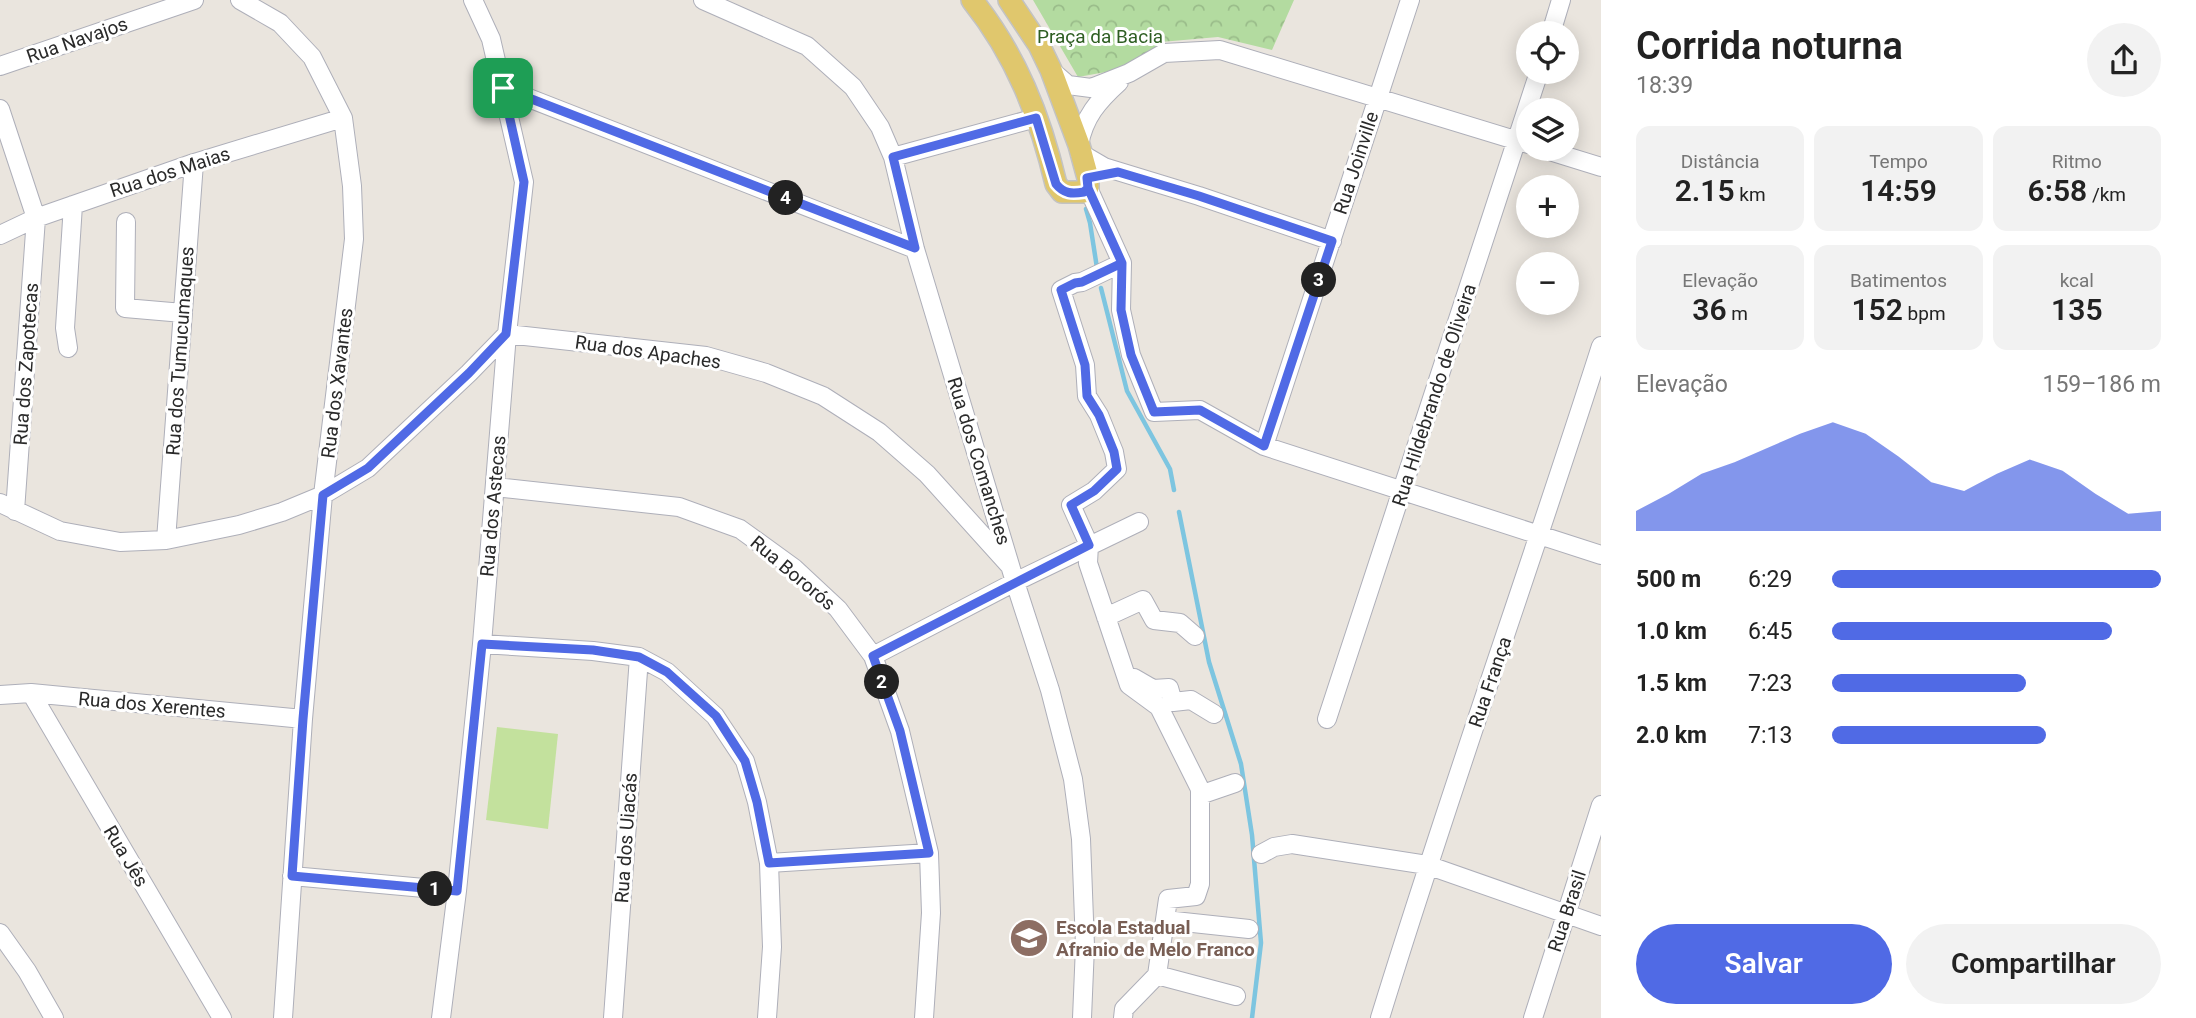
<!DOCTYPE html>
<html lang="pt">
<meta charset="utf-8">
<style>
body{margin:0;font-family:Roboto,sans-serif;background:#f2f2f2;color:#222;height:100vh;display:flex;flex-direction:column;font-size:26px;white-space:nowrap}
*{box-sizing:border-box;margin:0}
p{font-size:23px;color:#767676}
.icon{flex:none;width:38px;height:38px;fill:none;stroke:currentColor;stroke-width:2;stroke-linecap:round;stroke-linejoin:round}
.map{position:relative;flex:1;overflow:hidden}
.sheet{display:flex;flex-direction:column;background:#fff;width:595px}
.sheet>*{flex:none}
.controls{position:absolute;left:1516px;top:21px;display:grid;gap:14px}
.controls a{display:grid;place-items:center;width:63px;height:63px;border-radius:50%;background:#fff;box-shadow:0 4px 18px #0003;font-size:35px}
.pin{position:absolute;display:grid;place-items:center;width:60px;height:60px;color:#fff;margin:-30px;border-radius:14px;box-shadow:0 4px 10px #0006}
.km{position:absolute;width:35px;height:35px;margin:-18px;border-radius:50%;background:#222;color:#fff;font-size:19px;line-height:35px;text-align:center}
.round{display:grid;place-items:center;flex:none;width:74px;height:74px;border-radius:37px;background:#f2f2f2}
.summary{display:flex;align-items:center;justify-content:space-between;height:119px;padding:0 35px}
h1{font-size:38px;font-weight:600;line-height:52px}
.figures{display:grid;grid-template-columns:repeat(3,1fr);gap:10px;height:119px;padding:7px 35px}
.figures div{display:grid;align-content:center;border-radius:14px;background:#f2f2f2;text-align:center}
.figures b{font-size:30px;font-weight:600}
.figures small{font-size:19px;font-weight:400}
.figures p{font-size:19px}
.chart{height:196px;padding:14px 35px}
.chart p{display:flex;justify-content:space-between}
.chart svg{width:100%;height:126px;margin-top:7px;fill:#506ae5;opacity:.7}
.action{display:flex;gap:14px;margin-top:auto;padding:14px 35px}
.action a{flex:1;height:80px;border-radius:42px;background:#506ae5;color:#fff;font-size:28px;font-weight:600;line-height:80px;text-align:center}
.action a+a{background:#f2f2f2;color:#222}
ul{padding:0 35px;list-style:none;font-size:23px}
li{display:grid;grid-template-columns:112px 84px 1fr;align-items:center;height:52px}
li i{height:18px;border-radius:9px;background:#506ae5}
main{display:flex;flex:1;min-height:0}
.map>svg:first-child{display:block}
.park{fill:url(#park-crowns)}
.pitch{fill:#c3e19d}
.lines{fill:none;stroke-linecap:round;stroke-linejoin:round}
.stream{stroke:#7dc5e0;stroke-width:4.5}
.minor-casing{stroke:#aeafb9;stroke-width:20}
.major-casing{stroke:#c3c3c3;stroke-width:24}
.minor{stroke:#fff;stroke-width:18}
.major{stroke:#e0c76d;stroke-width:21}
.route-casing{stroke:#fff;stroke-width:14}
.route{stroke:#506ae5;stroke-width:9}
.labels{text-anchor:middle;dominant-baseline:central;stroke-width:6;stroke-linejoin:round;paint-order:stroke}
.park-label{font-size:19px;fill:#2e5e22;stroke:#fff}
.street-label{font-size:19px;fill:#2a2a2a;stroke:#fff}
.education-label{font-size:19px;font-weight:bold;fill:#785e54;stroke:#fff;text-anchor:start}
</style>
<main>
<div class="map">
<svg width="1601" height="1018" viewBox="0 0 1601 1018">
<defs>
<pattern id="park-crowns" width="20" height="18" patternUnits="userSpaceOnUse" patternTransform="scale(1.75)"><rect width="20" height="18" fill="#b3dba0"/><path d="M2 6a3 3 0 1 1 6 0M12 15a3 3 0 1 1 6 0" fill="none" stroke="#9abc8a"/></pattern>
</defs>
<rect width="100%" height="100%" fill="#eae5de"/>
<path class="park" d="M1033 0H1294L1272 50 1218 37 1161 42 1134 67 1078 77Z"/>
<path class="pitch" d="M497 727 558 734 548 829 486 820Z"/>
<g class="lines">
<path class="stream" d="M1086 209 1090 223 1097 268
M1101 288 1127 391 1170 469 1174 490
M1179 512 1209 662 1241 764 1252 835 1261 943 1252 1018"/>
<g class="minor-casing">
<path id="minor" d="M240 0 280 23 312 57 343 118 352 186 354 239 323 495 303 719 283 1018
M703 0 807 46 853 87 880 127 893 157 915 249 1015 582 1050 690 1073 779 1081 839 1085 946 1082 1018
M1551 33 1561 0
M0 66 194 0
M1052 71 1068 85 1091 88 1129 73 1164 53 1220 50 1528 144
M503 88 915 249
M0 109 36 218 15 511
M1079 145C1084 117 1098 101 1119 82
M1543 149 1601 167
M1080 153 1104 167 1199 196 1332 241
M893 157 1036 118
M1088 188 1122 263 1121 310 1131 355 1154 412 1200 410 1264 446 1601 555
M126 222 125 308 183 313
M0 235 36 218 194 163 343 118
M1122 263 1082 282 1075 283 1061 290 1085 365 1087 396 1099 415 1114 452 1117 469 1094 491 1071 505 1089 545 1088 563 1129 685 1159 707 1200 789V884L1196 896 1168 899 1157 975 1124 1009 1123 1018
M68 348 65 328 73 205
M1264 446 1410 0
M495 487 679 507 740 529 794 568 838 609 873 656 900 731 929 853 931 913 924 1018
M0 503 60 531 120 542 166 540 239 525 282 512 323 495 368 468 469 373 507 334 706 356 766 373 823 396 879 432 927 474 1010 566
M166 540 194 163
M1106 617 1143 600 1154 620 1180 623 1195 636
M482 644 593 651 639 657 667 672 715 716 745 761 757 802 769 863 772 947 767 1018
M873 656 1015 582 1139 522
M1134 678 1153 689 1169 688 1173 702 1191 700 1214 714
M31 693 222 1018
M0 695 31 693 303 719
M1327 719 1539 72
M1200 795 1235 783
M1261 854 1274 847 1292 844 1427 865 1601 926
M769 863 929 853
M292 876 457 891
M1165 920 1249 929
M0 933 27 971 54 1018
M1157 975 1236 996
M441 1018 457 891 482 644 507 334 524 182 491 39 473 0
M613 1018 639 657
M1380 1018C1449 793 1529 571 1601 346
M1533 1018 1601 805"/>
</g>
<g class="major-casing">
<path id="major" d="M972 0C1016 55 1040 116 1056 184L1062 192H1084L1088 188V178L1079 145 1051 70 1039 45 1009 0"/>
</g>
<use href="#minor" class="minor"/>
<use href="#major" class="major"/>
</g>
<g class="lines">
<g class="route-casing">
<path id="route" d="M503 88 524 182 506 334 469 373 368 468 323 495 303 719 292 876 457 891 482 644 593 650 639 657 667 672 716 716 745 761 757 802 769 863 929 853 900 731 873 656 1089 545 1071 505 1094 491 1117 469 1114 452 1099 415 1087 396 1085 365 1061 290 1075 283 1082 282 1122 263 1088 188 1087 178 1118 172 1199 196 1332 241 1264 446 1200 410 1154 412 1131 355 1121 310 1122 263 1088 188 1084 192C1072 194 1064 194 1056 184L1036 118 893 157 915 248 503 88"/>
</g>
<use href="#route" class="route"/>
</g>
<defs>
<g id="school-disc" transform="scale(2.0125)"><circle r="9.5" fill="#8d6e63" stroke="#fff"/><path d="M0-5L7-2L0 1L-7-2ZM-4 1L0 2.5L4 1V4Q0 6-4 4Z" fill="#fff"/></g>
</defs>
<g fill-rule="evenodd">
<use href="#school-disc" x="1029" y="938"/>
</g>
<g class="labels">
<g class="park-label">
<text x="1100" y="36">Praça da Bacia</text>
</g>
<g class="street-label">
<text transform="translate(77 40) rotate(-19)">Rua Navajos</text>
<text transform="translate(1356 163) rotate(-72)">Rua Joinville</text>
<text transform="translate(170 172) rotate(-18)">Rua dos Maias</text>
<text transform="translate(180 351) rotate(-86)">Rua dos Tumucumaques</text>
<text transform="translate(648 352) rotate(8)">Rua dos Apaches</text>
<text transform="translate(26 364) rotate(-86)">Rua dos Zapotecas</text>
<text transform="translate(337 383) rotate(-83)">Rua dos Xavantes</text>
<text transform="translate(1434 395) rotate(-72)">Rua Hildebrando de Oliveira</text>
<text transform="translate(979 461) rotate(73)">Rua dos Comanches</text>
<text transform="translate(493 506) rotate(-85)">Rua dos Astecas</text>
<text transform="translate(793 573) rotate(40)">Rua Bororós</text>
<text transform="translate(1490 682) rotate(-71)">Rua França</text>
<text transform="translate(152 705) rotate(5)">Rua dos Xerentes</text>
<text transform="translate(626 838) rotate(-86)">Rua dos Uiacás</text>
<text transform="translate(126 856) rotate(59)">Rua Jês</text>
<text transform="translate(1567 911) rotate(-72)">Rua Brasil</text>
</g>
<g class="education-label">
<text x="1056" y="927">Escola Estadual<tspan x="1056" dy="22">Afranio de Melo Franco</tspan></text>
</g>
</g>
</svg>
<div class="controls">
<a><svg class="icon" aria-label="locate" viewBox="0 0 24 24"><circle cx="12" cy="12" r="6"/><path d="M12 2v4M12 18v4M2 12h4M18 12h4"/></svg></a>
<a><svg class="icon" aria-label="layers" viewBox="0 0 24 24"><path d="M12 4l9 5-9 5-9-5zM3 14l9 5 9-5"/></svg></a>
<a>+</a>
<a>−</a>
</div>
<div class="pin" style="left:503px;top:88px;background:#1e9e55"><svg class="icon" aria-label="arrive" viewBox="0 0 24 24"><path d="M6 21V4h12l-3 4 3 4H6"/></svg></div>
<b class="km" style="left:435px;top:889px">1</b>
<b class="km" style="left:882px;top:682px">2</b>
<b class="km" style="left:1319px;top:280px">3</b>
<b class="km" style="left:786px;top:198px">4</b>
</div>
<section class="sheet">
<div class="summary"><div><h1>Corrida noturna</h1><p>18:39</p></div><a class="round"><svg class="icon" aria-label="share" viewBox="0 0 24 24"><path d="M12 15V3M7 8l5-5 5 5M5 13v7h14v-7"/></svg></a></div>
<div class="figures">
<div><p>Distância</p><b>2.15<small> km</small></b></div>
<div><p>Tempo</p><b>14:59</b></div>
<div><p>Ritmo</p><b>6:58<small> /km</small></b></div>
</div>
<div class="figures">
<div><p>Elevação</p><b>36<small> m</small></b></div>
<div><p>Batimentos</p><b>152<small> bpm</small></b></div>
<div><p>kcal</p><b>135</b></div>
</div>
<div class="chart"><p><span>Elevação</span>159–186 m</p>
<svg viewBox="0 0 160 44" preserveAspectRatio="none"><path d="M0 44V37L10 31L20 24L30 20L40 15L50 10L60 6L70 10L80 18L90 27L100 30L110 24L120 19L130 23L140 31L150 38L160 37V44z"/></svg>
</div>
<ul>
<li><b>500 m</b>6:29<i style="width:100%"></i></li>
<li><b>1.0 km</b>6:45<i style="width:85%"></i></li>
<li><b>1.5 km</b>7:23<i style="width:59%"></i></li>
<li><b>2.0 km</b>7:13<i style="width:65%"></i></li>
</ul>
<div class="action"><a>Salvar</a><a>Compartilhar</a></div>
</section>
</main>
